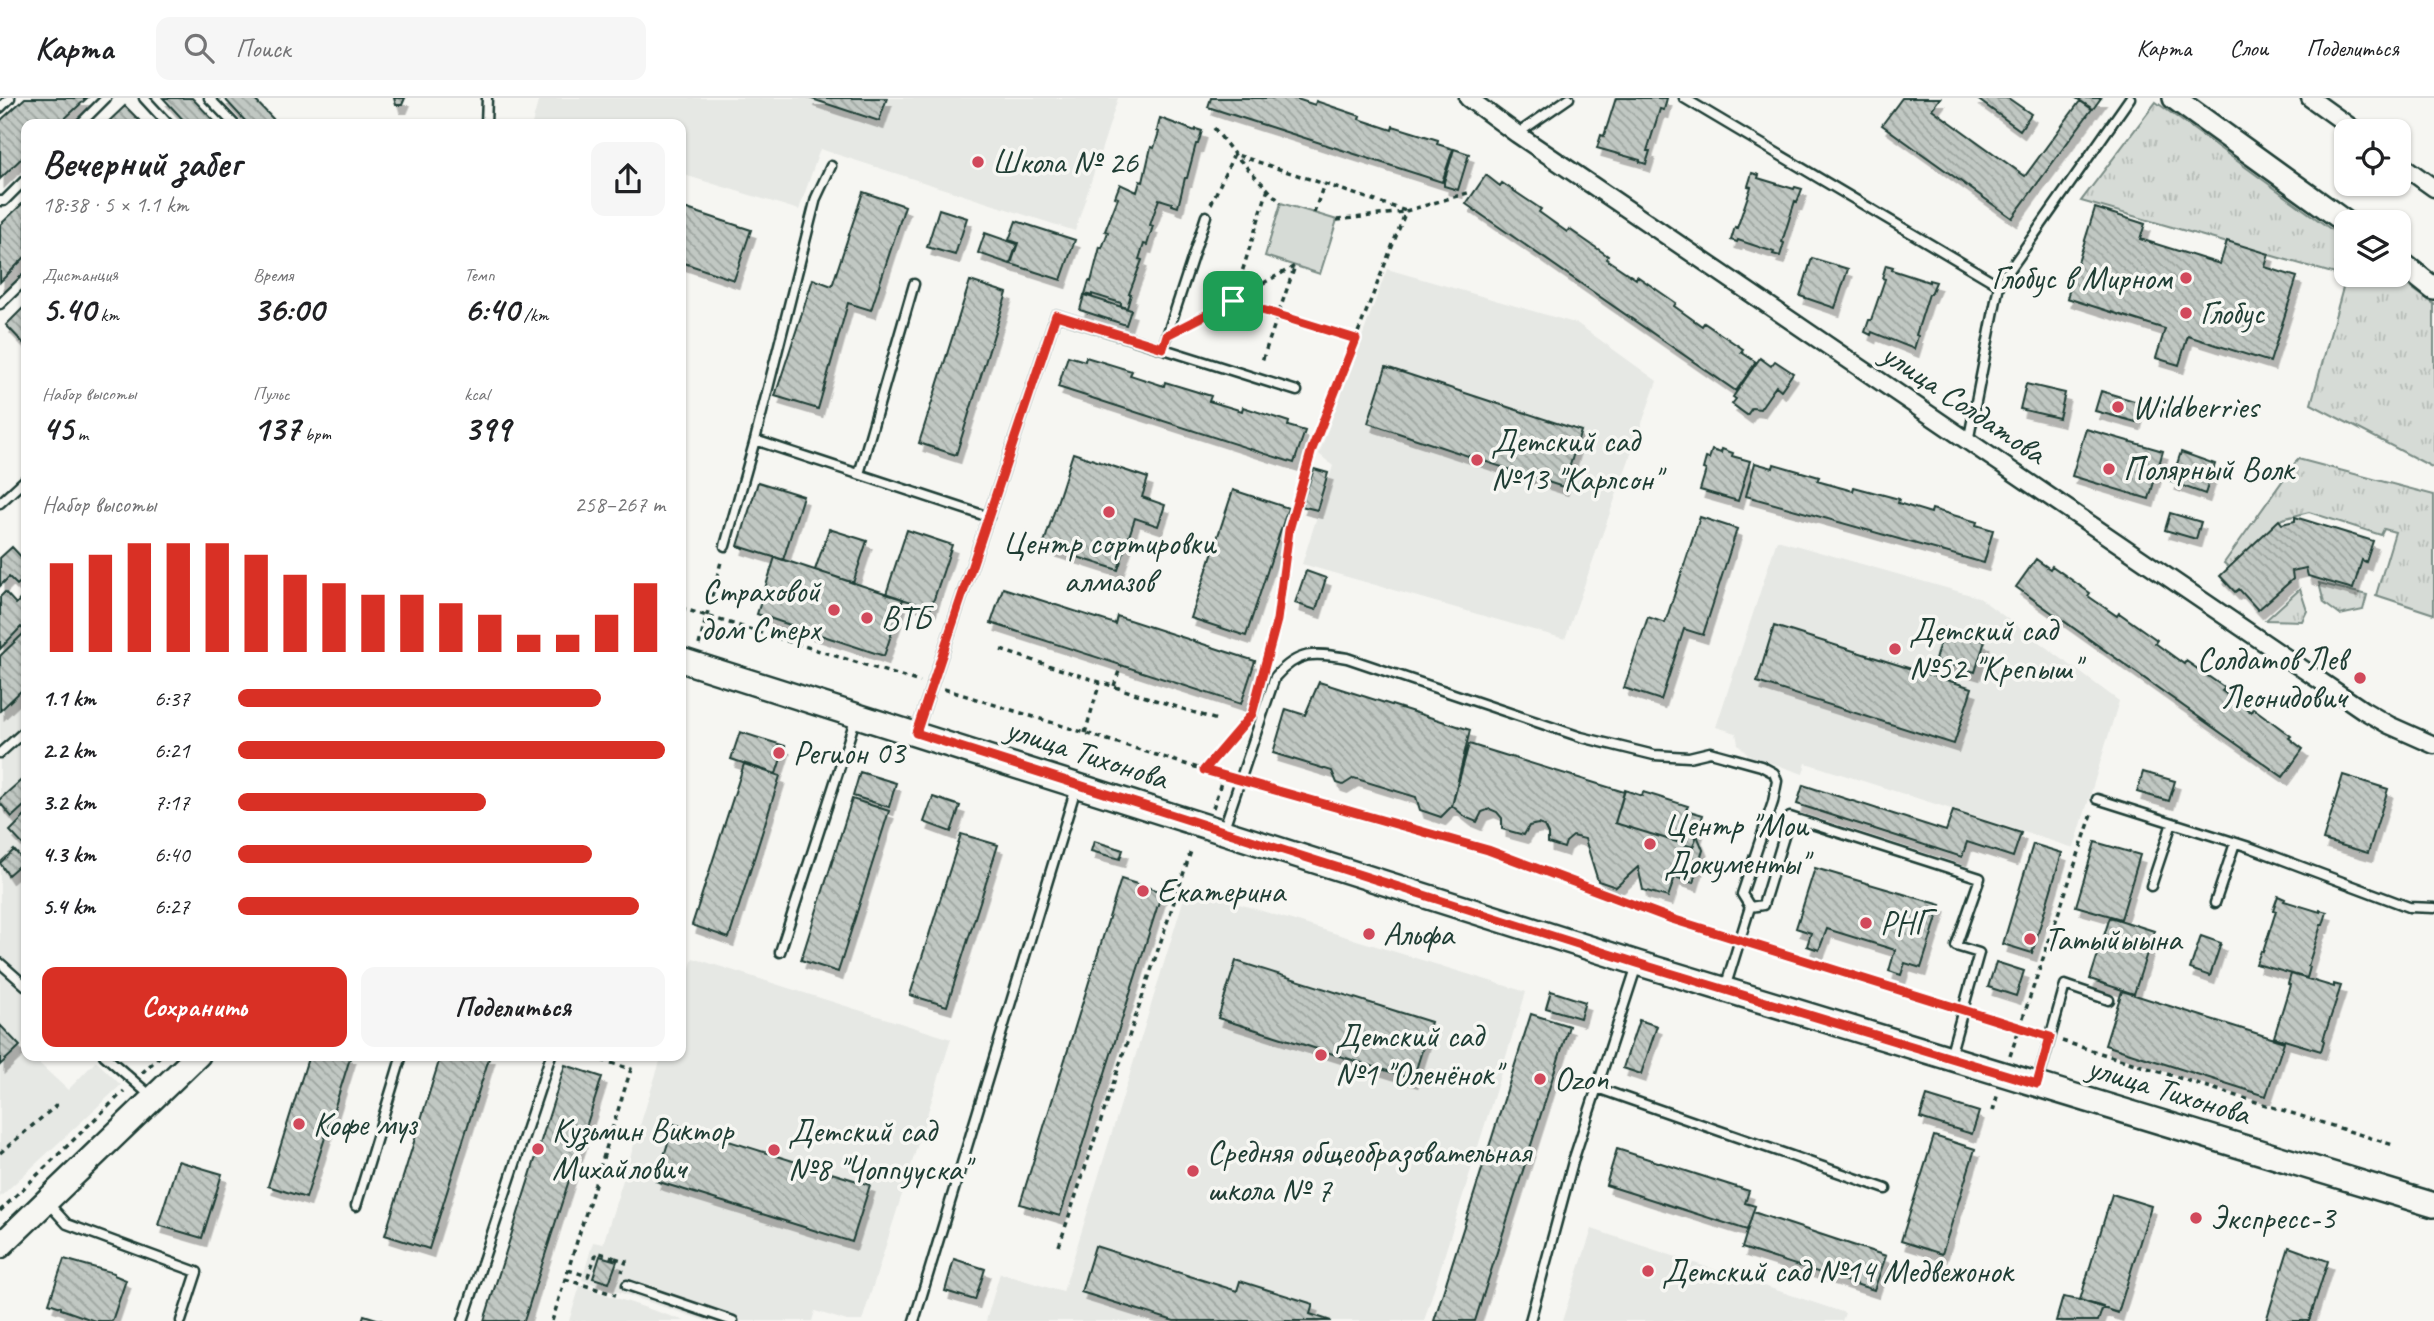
<!DOCTYPE html>
<html lang="ru">
<meta charset="utf-8">
<style>
body{margin:0;font-family:Caveat,sans-serif;background:#f6f6f6;color:#202124;height:100vh;display:flex;flex-direction:column;font-size:26px;white-space:nowrap}
*{box-sizing:border-box;margin:0}
p{font-size:23px;color:#757577}
.icon{flex:none;width:38px;height:38px;fill:none;stroke:currentColor;stroke-width:2;stroke-linecap:round;stroke-linejoin:round}
.map{position:relative;flex:1;overflow:hidden}
.details{position:absolute;left:21px;top:21px;width:665px;height:942px;display:flex;flex-direction:column;background:#fff;border-radius:14px;box-shadow:0 2px 5px #0004}
.details>*{flex:none}
.buttons{position:absolute;left:2334px;top:21px;display:grid;gap:14px}
.buttons a{display:grid;place-items:center;width:77px;height:77px;border-radius:14px;background:#fff;box-shadow:0 2px 5px #0004;font-size:35px}
.pin{position:absolute;display:grid;place-items:center;width:60px;height:60px;color:#fff;margin:-30px;border-radius:14px;box-shadow:0 4px 10px #0006}
.round{display:grid;place-items:center;flex:none;width:74px;height:74px;border-radius:14px;background:#f6f6f6}
.head{display:flex;align-items:center;justify-content:space-between;height:119px;padding:0 21px}
h1{font-size:38px;font-weight:700;line-height:52px}
.metrics{display:grid;grid-template-columns:repeat(3,1fr);gap:10px;height:119px;padding:7px 21px}
.metrics div{display:grid;align-content:center}
.metrics b{font-size:35px;font-weight:700}
.metrics small{font-size:19px;font-weight:400}
.metrics p{font-size:19px}
.chart{height:196px;padding:14px 21px}
.chart p{display:flex;justify-content:space-between}
.chart svg{width:100%;height:126px;margin-top:7px;stroke:#d93025;stroke-width:6}
.primary-button{display:flex;gap:14px;margin-top:auto;padding:14px 21px}
.primary-button a{flex:1;height:80px;border-radius:14px;background:#d93025;color:#fff;font-size:28px;font-weight:700;line-height:80px;text-align:center}
.primary-button a+a{background:#f6f6f6;color:#202124}
ul{padding:0 21px;list-style:none;font-size:23px}
li{display:grid;grid-template-columns:112px 84px 1fr;align-items:center;height:52px}
li i{height:18px;border-radius:9px;background:#d93025}
header{display:flex;align-items:center;gap:42px;box-sizing:border-box;height:98px;padding:0 35px;background:#fff;border-bottom:2px solid #e0e0e0}
header strong{font-size:33px}
nav{display:flex;gap:38px;margin-inline-start:auto;font-size:24px}
.search{width:490px;height:63px;background:#f6f6f6;display:flex;align-items:center;gap:18px;box-sizing:border-box;padding:0 24px;border-radius:14px;color:#757577;font-size:26px}
.map>svg:first-child{display:block}
.built{fill:#e6e8e4}
.grass{fill:url(#grass-tufts);stroke:#7a8c85;stroke-width:2}
.green{fill:#d6dbd6;stroke:#7a8c85;stroke-width:2}
.building{fill:url(#building-back-hatch);stroke:#1f3d34;stroke-width:2;filter:url(#shadow)}
.lines{fill:none;stroke-linecap:round;stroke-linejoin:round}
.service-casing{stroke:#1f3d34;stroke-width:13}
.minor-casing{stroke:#1f3d34;stroke-width:21}
.tertiary-casing{stroke:#1f3d34;stroke-width:26}
.secondary-casing{stroke:#1f3d34;stroke-width:28}
.path{stroke:#1f3d34;stroke-width:3.5;stroke-dasharray:5 5;stroke-linecap:butt}
.service{stroke:#f6f6f2;stroke-width:8}
.minor{stroke:#f6f6f2;stroke-width:16}
.tertiary{stroke:#f6f6f2;stroke-width:21}
.secondary{stroke:#f6f6f2;stroke-width:23}
.route-casing{stroke:#fff;stroke-width:14}
.route{stroke:#d93025;stroke-width:9}
.poi-dot{fill:#d1495b;stroke:#f6f6f2;stroke-width:2.5}
.labels{text-anchor:middle;dominant-baseline:central;stroke-width:7;stroke-linejoin:round;paint-order:stroke}
.poi-label{font-size:33px;fill:#1f3d34;stroke:#f6f6f2;text-anchor:start}
.street-label{font-size:33px;fill:#1f3d34;stroke:#f6f6f2}
</style>
<header>
<strong>Карта</strong>
<div class="search"><svg class="icon" aria-label="search" viewBox="0 0 24 24"><circle cx="10" cy="10" r="6"/><path d="M15 15l6 6"/></svg>Поиск</div>
<nav><a>Карта</a><a>Слои</a><a>Поделиться</a></nav>
</header>
<div class="map">
<svg width="2434" height="1223" viewBox="0 0 2434 1223">
<defs>
<pattern id="grass-tufts" width="24" height="20" patternUnits="userSpaceOnUse" patternTransform="scale(1.75)"><rect width="24" height="20" fill="#d6dbd6"/><path d="M3 7l-1-3M5 7V3M7 7l1-3M15 17l-1-3M17 17v-4M19 17l1-3" fill="none" stroke="#b7bdb8"/></pattern>
<pattern id="building-back-hatch" width="6" height="6" patternUnits="userSpaceOnUse" patternTransform="scale(1.75)"><rect width="6" height="6" fill="#c1c8c3"/><path d="M-1 5l2 2M0 0l6 6M5-1l2 2" fill="none" stroke="#9ca49f"/></pattern>
<filter id="shadow"><feDropShadow dx="4.5" dy="8" stdDeviation="0" flood-color="#0004"/></filter>
</defs>
<rect width="100%" height="100%" fill="#f6f6f2"/>
<filter id="ink" filterUnits="userSpaceOnUse"><feTurbulence type="fractalNoise" baseFrequency=".0143" numOctaves="2"/><feDisplacementMap in="SourceGraphic" scale="14" xChannelSelector="R" yChannelSelector="G"/><feConvolveMatrix kernelMatrix="1 2 1 2 8 2 1 2 1" color-interpolation-filters="sRGB"/></filter>
<g filter="url(#ink)">
<path class="built" d="M539 0H1118L1075 133 820 51 799 112 681 76V26H532Z
M1387 171 1578 226 1657 283 1565 541 1302 466 1333 368 1319 356Z
M1777 442 1978 499 2119 603 2074 750 1806 665 1803 676 1749 657 1738 646 1736 635 1716 629Z
M21 529 26 534V943L20 949 26 954V957H30L68 992 96 963 121 987 0 1099V551Z
M1187 790 1526 894 1424 1223H986L1000 1175 1063 1194Z
M693 860 951 941 862 1223H847L815 1213 812 1223H706L582 1182 593 1144 603 1146 662 957H681V899Z
M1592 1131 1845 1215 1842 1223H1562Z
M580 1188H581L685 1223H569Z"/>
<path class="grass" d="M2156 4 2347 143V177H2393L2434 206V370L2311 306 2346 179 2081 103Z
M2298 361 2434 397V516L2376 497 2395 434 2384 431 2381 437 2309 414 2282 421 2231 471 2224 465Z
M2319 485 2367 497 2363 512 2340 517 2324 505Z
M2300 491 2307 513 2302 523 2266 522Z"/>
<path class="green" d="M1281 105 1337 122 1320 176 1265 158Z"/>
<path class="building" d="M25 0H87L59 26H26V56L0 81V23Z
M163 0H192L217 26H187Z
M224 0H253L278 26H248Z
M394 0H405L402 7H396Z
M809 0H887L879 23Z
M1211 0H1294L1315 7 1316 3 1360 18 1359 21 1392 32 1393 28 1438 42 1437 46 1453 51 1442 84 1208 9Z
M1616 0H1667L1664 12 1660 11 1647 53H1650L1646 66 1640 64V62L1597 50 1601 37 1604 38Z
M1902 0H1940L1932 11 2025 78 2080 3 2092 11 2012 120 1882 27Z
M1976 0H2008L2031 16 2020 32Z
M2076 0H2101L2093 11Z
M125 8 143 26H106Z
M1160 20 1195 33 1196 31 1202 33 1198 46H1196L1187 80H1185L1178 109 1172 107V105L1159 101 1150 127 1153 128 1147 147 1144 146 1139 161 1142 162 1129 196H1131L1127 210 1121 208V205L1092 196V198L1085 196 1089 183 1091 184 1100 149 1102 150 1108 134 1105 133 1118 100 1115 99 1120 86 1137 94 1140 83 1143 84 1151 49 1154 50 1159 34 1157 33Z
M1454 51 1469 56 1458 92 1444 88V84Z
M1752 75 1759 77 1758 80 1794 91 1795 89 1802 91 1797 104 1795 103 1782 144 1784 145 1780 158 1773 156 1774 154 1738 142 1737 144 1731 142 1735 129 1737 130 1751 89 1748 88Z
M1486 77 1500 88 1502 85 1541 111 1539 114 1567 134 1569 131 1608 158 1606 161 1636 181 1637 178 1676 205 1674 208 1702 228 1704 225 1743 251 1741 254 1756 264 1736 293 1466 106Z
M863 94 905 108 871 212 848 205 818 311 775 298 813 181 832 188Z
M26 102V158L0 184V127Z
M681 109 751 132 734 182 681 164Z
M2095 110 2145 126 2140 141 2220 166 2227 143 2269 156 2265 169 2297 179 2270 264 2188 238 2179 267 2156 260 2165 231 2067 200Z
M2095 110 2145 126 2140 141 2220 166 2227 143 2269 156 2265 169 2297 179 2270 264 2188 238 2179 267 2156 260 2165 231 2067 200Z
M939 111 967 120 955 157 927 149Z
M1016 123 1075 142 1061 182 1011 166 1018 145 1009 142Z
M985 135 1017 146 1010 166 978 155Z
M1812 160 1848 171 1835 210 1800 198Z
M1886 167 1893 169 1892 172 1929 184V182L1936 184 1931 196H1929L1916 237 1918 238 1914 251 1872 234 1871 237 1865 234 1869 222H1871L1885 181 1882 180Z
M970 183 1007 195 956 357 919 345Z
M1084 197 1131 212 1126 227 1080 212Z
M26 207V248L6 227Z
M1068 258 1085 263 1086 259 1132 273 1130 277 1164 288 1165 284 1211 298 1209 303 1242 313 1243 309 1289 324 1288 328 1305 333 1294 365 1058 289Z
M1760 260 1771 268 1775 263 1793 275 1781 292 1776 288 1760 311 1752 310 1747 317 1732 306 1736 301 1733 299Z
M1386 269 1581 333 1563 389 1368 325Z
M2026 286 2065 295 2059 320 2020 311Z
M2101 293 2141 305 2136 324 2095 313Z
M2086 331 2163 353 2149 401 2072 378Z
M1722 351 1733 355 1732 358 1750 363 1738 403 1700 392 1706 372 1703 371 1706 360 1709 361 1712 352 1721 355Z
M2181 354 2215 366 2205 396 2171 384Z
M1073 355 1148 380 1142 399 1165 407 1158 428 1135 420 1118 472 1043 448Z
M1755 365 1773 370 1774 366 1819 379 1817 383 1853 393 1854 389 1899 401 1898 405 1931 415 1932 411 1977 424 1976 427 1993 432 1984 465 1746 398Z
M1314 371 1328 375 1317 412 1301 408Z
M758 384 803 398 783 462 738 448Z
M1233 392 1288 410 1246 538 1191 520Z
M2170 415 2201 424 2196 441 2165 432Z
M1700 419 1737 431 1703 537 1684 531 1661 602 1624 590 1648 519 1665 525Z
M2295 419 2373 443 2366 464 2362 462 2353 491 2308 478 2306 470 2292 473 2293 481 2258 512 2239 491 2235 494 2220 478 2279 422 2282 426 2295 423Z
M829 431 867 443 853 485 815 472Z
M907 432 952 447 931 510 886 496Z
M12 449 26 464V479L17 487 9 479 0 488V460Z
M775 459 903 501 884 558 757 516Z
M2036 461 2050 471 2052 468 2090 495 2088 498 2117 518 2119 515 2157 542 2155 545 2184 566 2186 563 2225 590 2222 593 2251 614 2253 610 2291 638 2289 640 2303 651 2283 679 2016 489Z
M1306 473 1326 480 1316 512 1295 505Z
M1003 490 1115 526 1117 518 1255 563 1241 606 991 525Z
M5 494 16 506 24 497 26 499V534L21 529 0 551V499Z
M1774 528 1972 590 1954 646 1757 584Z
M1944 530 1985 543 1975 574 1935 562Z
M23 536 26 539V588L0 613V558Z
M1319 584 1470 632 1452 708 1441 719 1420 712 1416 699 1354 680 1343 687 1337 685 1332 673 1273 655 1286 611 1305 617Z
M740 634 785 648 776 676 731 661Z
M1469 646 1624 694 1615 725 1693 749 1697 737 1703 752 1693 785 1675 779 1668 799 1643 792 1638 769 1616 789 1598 783 1585 741 1573 738 1566 744 1564 750 1548 745V736L1544 728 1538 726 1529 728 1524 737 1502 731V720L1497 714 1490 711 1482 714 1477 724 1467 720 1452 708Z
M744 666 780 678 729 840 692 827Z
M860 674 896 685 889 709 853 698Z
M2143 674 2175 683 2169 703 2137 694Z
M2343 677 2388 691 2368 755 2323 742Z
M26 678V706L12 719 0 705V701Z
M1803 687 1946 733 1953 713 2021 735 2013 759 1967 744 1962 759 1797 706Z
M1625 692 1642 698 1643 694 1688 708 1686 712 1703 717 1693 749 1615 725Z
M933 699 960 708 951 734 924 724Z
M852 701 889 713 838 874 801 862Z
M26 717V750L10 733Z
M961 736 998 747 947 908 910 897Z
M1094 743 1123 752 1120 761 1091 753Z
M2095 744 2140 757 2121 821 2076 808Z
M2033 746 2062 755 2032 855 2003 846Z
M14 752 24 763 8 777 0 765Z
M1815 770 1941 807 1921 870 1905 865 1901 877 1889 873 1895 852 1827 831 1819 852 1807 848 1811 835 1796 830Z
M1121 781 1162 794 1060 1118 1020 1106Z
M2278 798 2285 801 2284 803 2320 814V812L2327 814 2323 827H2321L2308 868 2310 869 2307 880 2256 866 2261 853 2263 854 2276 813 2273 812Z
M2110 819 2154 833 2134 896 2090 881Z
M2201 838 2221 845 2210 878 2190 871Z
M1236 863 1431 924 1413 981 1218 920Z
M1996 864 2024 873 2016 898 1988 889Z
M2291 876 2334 889V886L2341 888 2323 942 2324 943 2321 953 2274 939 2290 887 2288 886Z
M1551 893 1585 904 1580 920 1546 910Z
M2122 893 2284 944 2266 998 2105 947Z
M1531 916 1569 928 1475 1223H1434Z
M1639 922 1657 928 1641 976 1623 970Z
M0 927 20 948 0 967Z
M309 957H351L306 1100 268 1088Z
M441 957H490L429 1151 385 1137Z
M565 967 602 979 524 1223H484Z
M1927 998 1979 1014 1972 1036 1920 1020Z
M674 1026 870 1087 852 1144 656 1083Z
M1934 1038 1975 1051 1942 1156 1901 1143Z
M1617 1051 1749 1093 1745 1105 1755 1108 1747 1132 1606 1087Z
M178 1063 222 1076 202 1140 158 1127Z
M2112 1096 2151 1108 2118 1215 2080 1202Z
M1753 1114 1886 1158 1874 1192 1742 1150Z
M1095 1148 1237 1193 1240 1183 1313 1206 1310 1216 1331 1223H1174L1081 1194Z
M2289 1149 2328 1163 2309 1223H2266Z
M600 1158 617 1163 609 1185 593 1180Z
M64 1161 114 1175V1177L126 1182 112 1223H95L61 1211V1209L49 1205Z
M954 1161 985 1171 975 1202 945 1193Z
M2063 1199 2080 1202 2103 1209 2098 1223H2056Z
M364 1217 383 1223H362Z"/>
<g class="lines">
<g class="service-casing">
<path id="service" d="M144 0 168 26
M209 0 234 26
M1684 0 1999 187 1968 344
M0 10 10 0
M80 26 106 0
M486 26 487 0
M1517 36 1569 0
M0 103H4L26 81
M1999 187 2130 0
M0 206 26 181
M1163 250 1206 118
M755 342 989 419
M859 376 914 186
M0 405 26 381
M725 448 755 342 816 100 831 68
M916 635 1056 217 1297 293
M0 655 26 632
M2097 701 2249 749 2409 809 2434 810
M1224 730 1275 579C1298 553 1314 554 1347 560L1581 639 1654 657 1689 659 1710 654 1761 668 1774 675 1777 683 1773 704 1742 796 1750 809 1725 890
M2151 788 2172 725
M2215 805 2235 745
M1750 809 1763 807 1790 719 1980 780 1956 848 1979 855 1950 958
M780 854 856 619
M0 865 26 888
M104 957 152 999
M2038 983 2065 887 2109 902
M1597 990 1886 1091
M48 1105 67 1126 197 1174 181 1223
M356 1108 402 957
M627 1187 733 1223
M463 1223 551 957
M914 1223 1076 690
M1530 1223 1574 1060 1637 867"/>
</g>
<g class="minor-casing">
<path id="minor" d="M1468 0 1517 36 2363 612 2389 627 2434 647
M2310 0 2356 33
M2399 65 2434 90"/>
</g>
<g class="tertiary-casing">
<path id="tertiary" d="M2174 0 2347 125
M2399 163 2434 191"/>
</g>
<g class="secondary-casing">
<path id="secondary" d="M681 562 1637 865 2434 1107
M0 1148 198 957"/>
</g>
<path class="path" d="M1214 30 1234 56 1281 105
M1268 91 1233 203 1356 241
M1211 106 1234 56 1406 113
M1314 115 1324 86
M1337 122 1404 114
M1184 228 1295 168 1261 266
M681 510 920 584
M699 547 722 460
M1001 552 1217 622
M1264 570 1277 522 1289 432 1312 351 1406 113 1471 94
M1114 588 1121 567
M944 591 1227 679
M1085 635 1100 584
M1204 672 1244 625
M1252 686 1488 752 1672 821 1727 838
M1213 710 1223 678
M1751 846 1951 908
M1975 915 2038 935
M2062 943 2393 1047
M2010 958 2093 713
M142 975 161 957
M1993 1013 1998 995
M0 1055 58 1006
M0 1113 124 993
M1059 1148 1191 753
M615 1160 626 1163 622 1174
M568 1172 588 1178 597 1154 615 1160 614 1163
M565 1181 616 1197
M552 1223 631 971 585 957"/>
<use href="#service" class="service"/>
<use href="#minor" class="minor"/>
<use href="#tertiary" class="tertiary"/>
<use href="#secondary" class="secondary"/>
</g>
</g>
<g class="lines" filter="url(#ink)">
<g class="route-casing">
<path id="route" d="M1233 203 1356 241 1312 351 1289 432 1277 522 1252 616 1204 672 1488 752 1672 821 2050 939 2037 986 1637 865 916 635 1056 217 1163 250 1167 237Z"/>
</g>
<use href="#route" class="route"/>
</g>
<g class="poi-dot">
<circle cx="978" cy="64" r="7"/>
<circle cx="2186" cy="180" r="7"/>
<circle cx="2186" cy="215" r="7"/>
<circle cx="2118" cy="309" r="7"/>
<circle cx="1477" cy="362" r="7"/>
<circle cx="2109" cy="371" r="7"/>
<circle cx="1109" cy="414" r="7"/>
<circle cx="834" cy="512" r="7"/>
<circle cx="867" cy="520" r="7"/>
<circle cx="1895" cy="551" r="7"/>
<circle cx="2360" cy="580" r="7"/>
<circle cx="779" cy="655" r="7"/>
<circle cx="1650" cy="746" r="7"/>
<circle cx="1143" cy="793" r="7"/>
<circle cx="1866" cy="825" r="7"/>
<circle cx="1369" cy="836" r="7"/>
<circle cx="2030" cy="841" r="7"/>
<circle cx="1321" cy="957" r="7"/>
<circle cx="1540" cy="981" r="7"/>
<circle cx="299" cy="1026" r="7"/>
<circle cx="538" cy="1051" r="7"/>
<circle cx="774" cy="1052" r="7"/>
<circle cx="1193" cy="1073" r="7"/>
<circle cx="2196" cy="1120" r="7"/>
<circle cx="1648" cy="1173" r="7"/>
</g>
<g class="labels">
<g class="poi-label">
<text x="992" y="64">Школа № 26</text>
<text x="2172" y="180" text-anchor="end">Глобус в Мирном</text>
<text x="2200" y="215">Глобус</text>
<text x="2132" y="309">Wildberries</text>
<text x="1491" y="343">Детский сад<tspan x="1491" dy="38">№13 "Карлсон"</tspan></text>
<text x="2123" y="371">Полярный Волк</text>
<text x="1109" y="445" text-anchor="middle">Центр сортировки<tspan x="1109" dy="38">алмазов</tspan></text>
<text x="820" y="493" text-anchor="end">Страховой<tspan x="820" dy="38">дом Стерх</tspan></text>
<text x="881" y="520">ВТБ</text>
<text x="1909" y="532">Детский сад<tspan x="1909" dy="38">№52 "Крепыш"</tspan></text>
<text x="2346" y="561" text-anchor="end">Солдатов Лев<tspan x="2346" dy="38">Леонидович</tspan></text>
<text x="793" y="655">Регион 03</text>
<text x="1664" y="727">Центр "Мои<tspan x="1664" dy="38">Документы"</tspan></text>
<text x="1157" y="793">Екатерина</text>
<text x="1880" y="825">РНГ</text>
<text x="1383" y="836">Альфа</text>
<text x="2044" y="841">Татыйыына</text>
<text x="1335" y="938">Детский сад<tspan x="1335" dy="38">№1 "Оленёнок"</tspan></text>
<text x="1554" y="981">Ozon</text>
<text x="313" y="1026">Кофе муз</text>
<text x="552" y="1032">Кузьмин Виктор<tspan x="552" dy="38">Михайлович</tspan></text>
<text x="788" y="1033">Детский сад<tspan x="788" dy="38">№8 "Чоппууска"</tspan></text>
<text x="1207" y="1054">Cредняя общеобразовательная<tspan x="1207" dy="38">школа № 7</tspan></text>
<text x="2210" y="1120">Экспресс-3</text>
<text x="1662" y="1173">Детский сад №14 Медвежонок</text>
</g>
<g class="street-label">
<text transform="translate(1964 305) rotate(34)">улица Солдатова</text>
<text transform="translate(1087 655) rotate(18)">улица Тихонова</text>
<text transform="translate(2169 992) rotate(17)">улица Тихонова</text>
</g>
</g>
</svg>
<div class="buttons">
<a><svg class="icon" aria-label="locate" viewBox="0 0 24 24"><circle cx="12" cy="12" r="6"/><path d="M12 2v4M12 18v4M2 12h4M18 12h4"/></svg></a>
<a><svg class="icon" aria-label="layers" viewBox="0 0 24 24"><path d="M12 4l9 5-9 5-9-5zM3 14l9 5 9-5"/></svg></a>
</div>
<div class="pin" style="left:1233px;top:203px;background:#1e9e55"><svg class="icon" aria-label="arrive" viewBox="0 0 24 24"><path d="M6 21V4h12l-3 4 3 4H6"/></svg></div>
<section class="details">
<div class="head"><div><h1>Вечерний забег</h1><p>18:38 · 5 × 1.1 km</p></div><a class="round"><svg class="icon" aria-label="share" viewBox="0 0 24 24"><path d="M12 15V3M7 8l5-5 5 5M5 13v7h14v-7"/></svg></a></div>
<div class="metrics">
<div><p>Дистанция</p><b>5.40<small> km</small></b></div>
<div><p>Время</p><b>36:00</b></div>
<div><p>Темп</p><b>6:40<small> /km</small></b></div>
</div>
<div class="metrics">
<div><p>Набор высоты</p><b>45<small> m</small></b></div>
<div><p>Пульс</p><b>137<small> bpm</small></b></div>
<div><p>kcal</p><b>399</b></div>
</div>
<div class="chart"><p><span>Набор высоты</span>258–267 m</p>
<svg viewBox="0 0 160 44" preserveAspectRatio="none"><path d="M5 44V13M15 44V10M25 44V6M35 44V6M45 44V6M55 44V10M65 44V17M75 44V20M85 44V24M95 44V24M105 44V27M115 44V31M125 44V38M135 44V38M145 44V31M155 44V20"/></svg>
</div>
<ul>
<li><b>1.1 km</b>6:37<i style="width:85%"></i></li>
<li><b>2.2 km</b>6:21<i style="width:100%"></i></li>
<li><b>3.2 km</b>7:17<i style="width:58%"></i></li>
<li><b>4.3 km</b>6:40<i style="width:83%"></i></li>
<li><b>5.4 km</b>6:27<i style="width:94%"></i></li>
</ul>
<div class="primary-button"><a>Сохранить</a><a>Поделиться</a></div>
</section>
</div>
